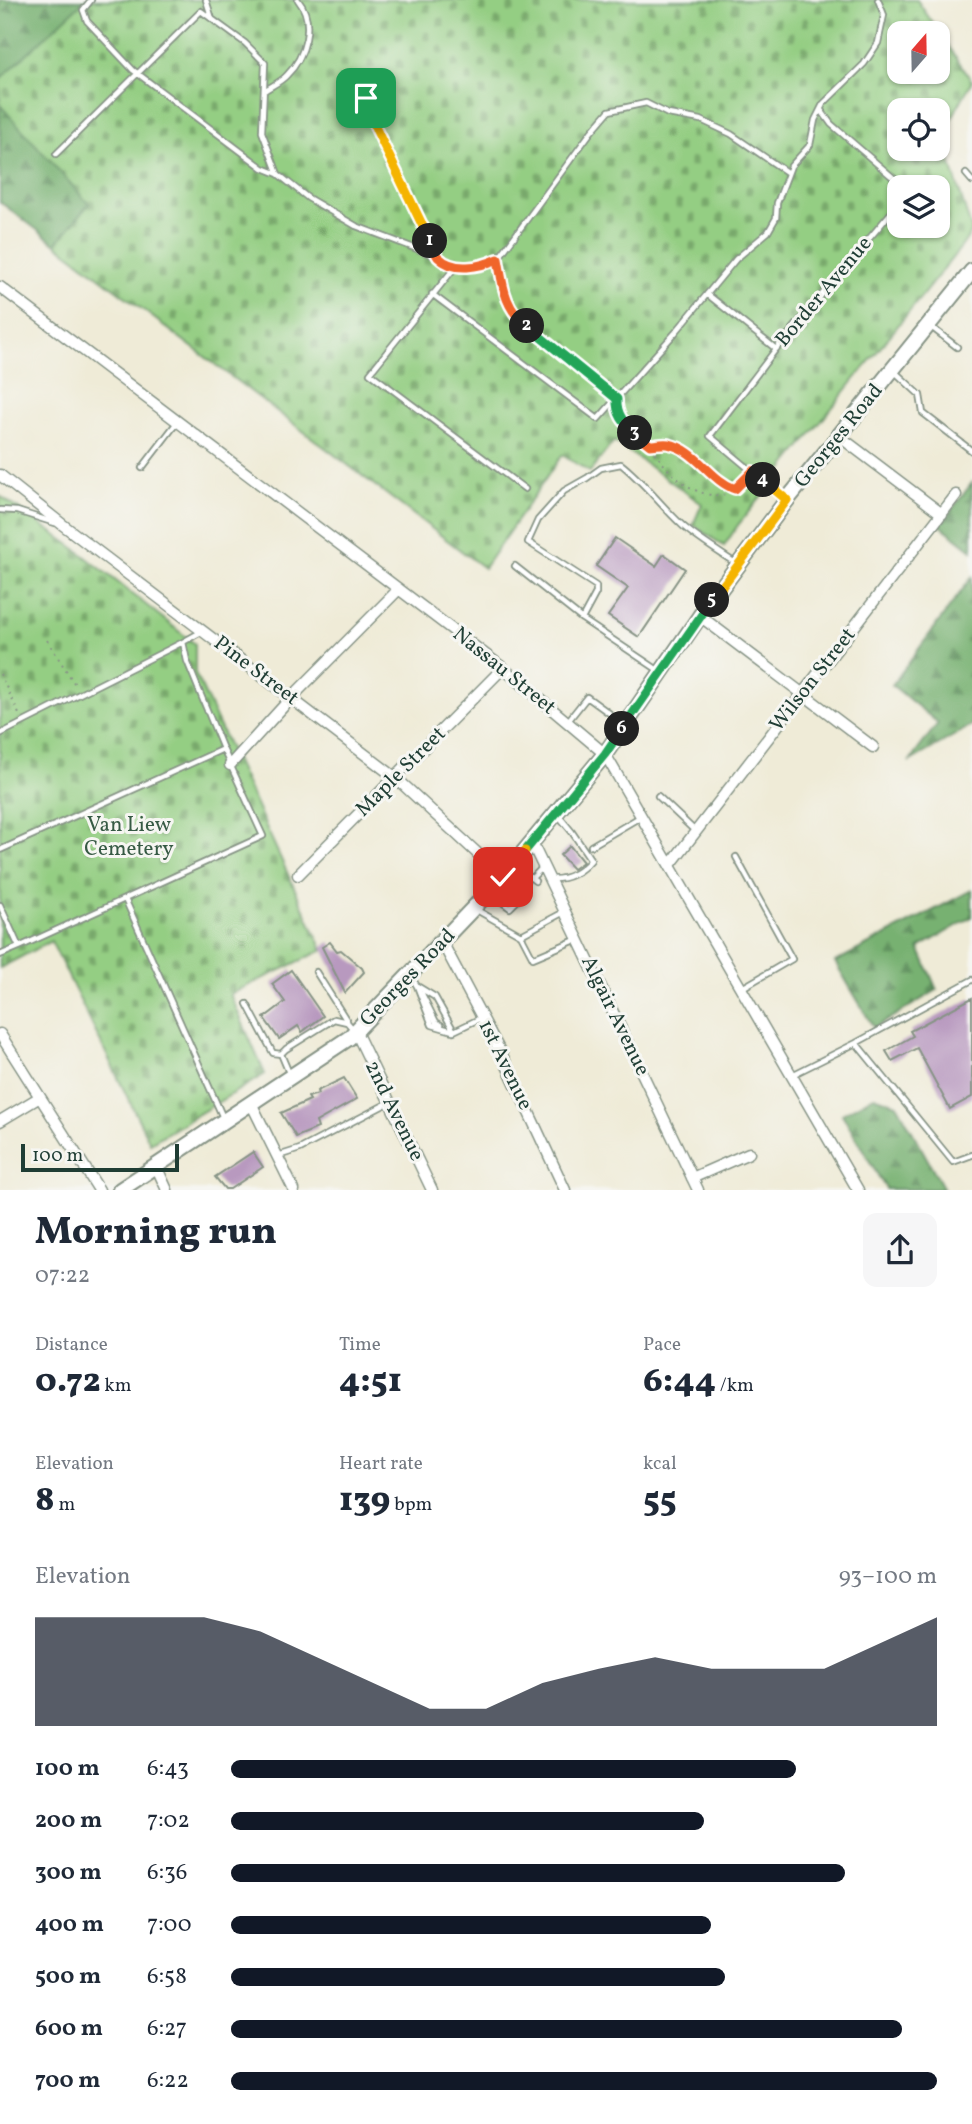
<!DOCTYPE html>
<meta charset="utf-8">
<style>
body{margin:0;font-family:Vollkorn,serif;background:#f6f6f7;color:#1f2937;height:100vh;display:flex;flex-direction:column;font-size:26px;white-space:nowrap}
*{box-sizing:border-box;margin:0}
p{font-size:23px;color:#747a83}
.icon{flex:none;width:38px;height:38px;fill:none;stroke:currentColor;stroke-width:2;stroke-linecap:round;stroke-linejoin:round}
.map{position:relative;height:1190px;overflow:hidden}
.sheet{display:flex;flex-direction:column;background:#fff;flex:1}
.sheet>*{flex:none}
.needle{width:46px;rotate:20deg}
.buttons{position:absolute;left:887px;top:21px;display:grid;gap:14px}
.buttons a{display:grid;place-items:center;width:63px;height:63px;border-radius:14px;background:#fff;box-shadow:0 2px 5px #0004;font-size:35px}
.scale{position:absolute;left:21px;bottom:18px;width:158px;box-sizing:border-box;padding-left:7px;border:4px solid #1f3d34;border-top:0;font-size:19px;line-height:24px;white-space:nowrap;color:#1f3d34;-webkit-text-stroke:5px #f6f6f2;paint-order:stroke}
.pin{position:absolute;display:grid;place-items:center;width:60px;height:60px;color:#fff;margin:-30px;border-radius:14px;box-shadow:0 4px 10px #0006}
.km{position:absolute;width:35px;height:35px;margin:-18px;border-radius:50%;background:#222;color:#fff;font-size:19px;line-height:35px;text-align:center}
.round{display:grid;place-items:center;flex:none;width:74px;height:74px;border-radius:14px;background:#f6f6f7}
.head{display:flex;align-items:center;justify-content:space-between;height:119px;padding:0 35px}
h1{font-size:38px;font-weight:800;line-height:52px}
.metrics{display:grid;grid-template-columns:repeat(3,1fr);gap:10px;height:119px;padding:7px 35px}
.metrics div{display:grid;align-content:center}
.metrics b{font-size:35px;font-weight:800}
.metrics small{font-size:19px;font-weight:400}
.metrics p{font-size:19px}
.chart{height:196px;padding:14px 35px}
.chart p{display:flex;justify-content:space-between}
.chart svg{width:100%;height:126px;margin-top:7px;fill:#111827;opacity:.7}
ul{padding:0 35px;list-style:none;font-size:23px}
li{display:grid;grid-template-columns:112px 84px 1fr;align-items:center;height:52px}
li i{height:18px;border-radius:9px;background:#111827}
.map>svg:first-child{display:block}
.forest{fill:url(#forest-firs);stroke:#4b7752;stroke-width:2}
.cemetery{fill:url(#cemetery-stones);stroke:#5a865c;stroke-width:2;fill-rule:evenodd}
.building{fill:#b899bf}
.lines{fill:none;stroke-linecap:round;stroke-linejoin:round}
.lane-casing{stroke:#879486;stroke-width:8}
.street-casing{stroke:#879486;stroke-width:13}
.secondary-casing{stroke:#879486;stroke-width:18}
.path{stroke:#879486;stroke-width:2;stroke-dasharray:2 5;stroke-linecap:butt}
.lane{stroke:#fff;stroke-width:4.5}
.street{stroke:#fff;stroke-width:10}
.secondary{stroke:#fff;stroke-width:14}
.split-1-casing{stroke:#fff;stroke-width:14}
.split-2-casing{stroke:#fff;stroke-width:14}
.split-3-casing{stroke:#fff;stroke-width:14}
.split-4-casing{stroke:#fff;stroke-width:14}
.split-5-casing{stroke:#fff;stroke-width:14}
.split-6-casing{stroke:#fff;stroke-width:14}
.split-7-casing{stroke:#fff;stroke-width:14}
.split-8-casing{stroke:#fff;stroke-width:14}
.split-1{stroke:#f5b400;stroke-width:9}
.split-2{stroke:#f0652b;stroke-width:9}
.split-3{stroke:#22a559;stroke-width:9}
.split-4{stroke:#f0652b;stroke-width:9}
.split-5{stroke:#f5b400;stroke-width:9}
.split-6{stroke:#22a559;stroke-width:9}
.split-7{stroke:#22a559;stroke-width:9}
.split-8{stroke:#f5b400;stroke-width:9}
.labels{text-anchor:middle;dominant-baseline:central;stroke-width:6;stroke-linejoin:round;paint-order:stroke}
.street-label{font-size:21px;fill:#1f3d34;stroke:#f6f6f2}
.park-label{font-size:21px;fill:#365a44;stroke:#f6f6f2}
</style>
<div class="map">
<svg width="972" height="1190" viewBox="0 0 972 1190">
<defs>
<pattern id="forest-firs" width="22" height="20" patternUnits="userSpaceOnUse" patternTransform="scale(1.75)"><rect width="22" height="20" fill="#77b171"/><path d="M5 1l3.5 6h-7zM16 11l3.5 6h-7z" fill="#61915e"/></pattern>
<pattern id="cemetery-stones" width="16" height="16" patternUnits="userSpaceOnUse" patternTransform="scale(1.75)"><rect width="16" height="16" fill="#94ce83"/><path d="M2 7V4a2 2 0 0 1 4 0v3zM10 15v-3a2 2 0 0 1 4 0v3z" fill="#78a86c"/></pattern>
</defs>
<rect width="100%" height="100%" fill="#f6f6f2"/>
<filter id="ink" filterUnits="userSpaceOnUse"><feTurbulence type="fractalNoise" baseFrequency=".0143" numOctaves="2"/><feDisplacementMap in="SourceGraphic" scale="14" xChannelSelector="R" yChannelSelector="G"/><feConvolveMatrix kernelMatrix="1 2 1 2 8 2 1 2 1" color-interpolation-filters="sRGB"/></filter>
<filter id="wash" filterUnits="userSpaceOnUse"><feTurbulence type="fractalNoise" baseFrequency=".00686" numOctaves="4" result="noise"/><feDisplacementMap in="SourceGraphic" scale="28" xChannelSelector="R" yChannelSelector="G"/><feGaussianBlur stdDeviation="1.57" result="paint"/><feColorMatrix in="noise" values="0 0 0 0 0 0 0 0 0 0 0 0 0 0 0 0 0 1.4 0 .05"/><feComposite in="paint" operator="in"/></filter>
<g filter="url(#wash)">
<rect width="100%" height="100%" fill="#efebd7"/>
<path class="forest" d="M0 0H85L0 79Z
M0 105 89 204 56 244 0 202Z
M972 483V550L940 525Z
M972 577V725L909 762 938 723 892 685Z
M972 890V917L919 948 937 990 874 1028 835 962Z
M874 1096 897 1104 944 1189H886L842 1114Z"/>
<path class="cemetery" d="M85 0H917L972 81 942 136 972 231 962 246 738 525 724 546 693 525 702 504 614 441 590 472 562 455 484 568 56 244 89 204 0 105V79ZM900 33H938V72H900ZM900 110H938V149H900ZM900 187H938V226H900Z
M0 496 76 549 195 644V673L323 950 230 994 265 1074 150 1143 51 941 0 968Z"/>
<g id="blocks">
<path class="building" d="M615 538 656 566 664 554 685 569 639 637 608 616 628 588 596 566Z
M570 846 583 862 573 869 560 855Z
M330 942 337 951 341 950 362 968 364 972 345 993 322 947Z
M291 970 323 1016 302 1032 298 1026 279 1039 264 1018 285 1002 272 984Z
M972 998V1097L950 1109 917 1048 892 1061 886 1051 913 1036 910 1031Z
M344 1078 357 1099 316 1122 318 1128 296 1137 281 1113 310 1100 308 1097 318 1094 317 1091Z
M253 1152 263 1167 230 1189H225L215 1177Z"/>
</g>
</g>
<g filter="url(#ink)">
<use href="#blocks" fill-opacity="0" stroke="#879486" stroke-width="2"/>
<g class="lines">
<g class="lane-casing">
<path id="lane" d="M91 0 83 10 87 21 133 70 263 168 278 174
M206 0 212 19
M364 77 366 98 376 129 399 179 438 257 456 266
M264 91C271 86 281 82 287 75 305 57 316 22 298 0
M821 110 831 124 904 187
M56 154 201 11 245 43 265 63 262 132 278 174 308 198 356 226 438 257
M966 174 972 181
M498 259 503 290 514 315 617 399C616 420 634 433 650 445 655 445 663 443 668 443 696 449 710 480 735 489L753 471
M432 294 598 419 675 333 736 259 768 232 776 218 777 203 791 166 810 145 815 120 823 104 864 64 878 43 884 15 878 0
M707 294 776 349
M930 326 957 347
M894 371 920 395 923 413 972 451
M142 468 178 421
M525 489 370 373 456 266H481L498 259 591 132 609 111 646 103 668 114 701 120 731 134 788 173
M784 498 710 436 776 349 900 202
M0 510 17 511 55 523
M515 566 582 619 658 670
M582 619 596 593V586L528 542 538 520 564 491 587 478 601 468 621 464C644 482 661 506 683 526 699 540 719 552 737 564
M568 721 587 697 609 713
M0 734 183 642
M658 796 695 831
M591 846 640 817
M0 850 223 749
M736 857 792 959 742 988
M532 878 543 867
M550 879C567 880 580 873 591 860L572 832 558 815
M525 881 530 877 535 881
M490 893 510 908 519 899
M125 899 224 1120
M504 903 513 893
M0 905 19 947 0 955
M475 909 521 935 533 958 578 939
M521 935 564 912
M19 947 263 836 223 749 187 661 183 642 201 632
M316 972 347 1021
M412 978 417 986 435 997 454 1031 481 1018
M417 986 432 1025 453 1031
M422 994 436 1022 441 1025
M247 1004 273 1053 281 1054
M856 1043 953 1162 972 1155
M289 1073 281 1054 286 1049 334 1019 347 1022 353 1029
M792 1075 856 1043 972 980
M278 1156 300 1149 390 1102"/>
</g>
<g class="street-casing">
<path id="street" d="M0 287 503 668 605 754 858 1190
M839 436 942 514
M0 475 63 525 396 778 503 877
M700 616 873 747
M230 765 291 698 399 589
M532 843 698 1190
M670 865 956 495
M298 875 503 668
M442 942 503 1057 565 1190
M356 1032 432 1190
M0 1034 99 1190
M251 1103 294 1190
M0 1121 40 1097
M156 1166 167 1190
M692 1178 749 1153"/>
</g>
<g class="secondary-casing">
<path id="secondary" d="M120 1190 349 1038 503 877 605 754 700 616 787 500 972 271"/>
</g>
<path class="path" d="M655 452C669 475 698 501 726 494
M47 640 76 686
M0 674 19 714"/>
<use href="#lane" class="lane"/>
<use href="#street" class="street"/>
<use href="#secondary" class="secondary"/>
</g>
</g>
<g class="lines" filter="url(#ink)">
<g class="split-1-casing">
<path id="split-1" d="M366 98 376 129 430 241"/>
</g>
<g class="split-2-casing">
<path id="split-2" d="M430 241C432 245 435 253 438 257 454 273 480 267 498 259 503 286 504 307 527 326"/>
</g>
<g class="split-3-casing">
<path id="split-3" d="M527 326 617 399C616 414 624 423 635 433"/>
</g>
<g class="split-4-casing">
<path id="split-4" d="M635 433 650 445C655 445 663 443 668 444 696 449 710 480 735 489L753 471 763 480"/>
</g>
<g class="split-5-casing">
<path id="split-5" d="M712 600 787 500 763 480"/>
</g>
<g class="split-6-casing">
<path id="split-6" d="M622 729 712 600"/>
</g>
<g class="split-7-casing">
<path id="split-7" d="M525 851 605 754 622 729"/>
</g>
<g class="split-8-casing">
<path id="split-8" d="M503 877 525 851"/>
</g>
<use href="#split-1" class="split-1"/>
<use href="#split-2" class="split-2"/>
<use href="#split-3" class="split-3"/>
<use href="#split-4" class="split-4"/>
<use href="#split-5" class="split-5"/>
<use href="#split-6" class="split-6"/>
<use href="#split-7" class="split-7"/>
<use href="#split-8" class="split-8"/>
</g>
<g class="labels">
<g class="street-label">
<text transform="translate(824 292) rotate(-50)">Border Avenue</text>
<text transform="translate(839 436) rotate(-51)">Georges Road</text>
<text transform="translate(256 671) rotate(37)">Pine Street</text>
<text transform="translate(504 671) rotate(39)">Nassau Street</text>
<text transform="translate(813 680) rotate(-52)">Wilson Street</text>
<text transform="translate(401 772) rotate(-45)">Maple Street</text>
<text transform="translate(408 978) rotate(-46)">Georges Road</text>
<text transform="translate(615 1016) rotate(64)">Algair Avenue</text>
<text transform="translate(505 1065) rotate(64)">1st Avenue</text>
<text transform="translate(394 1111) rotate(64)">2nd Avenue</text>
</g>
<g class="park-label">
<text x="129" y="825">Van Liew<tspan x="129" dy="24">Cemetery</tspan></text>
</g>
</g>
</svg>
<div class="buttons">
<a><svg class="needle" viewBox="-14 -14 28 28"><path d="M0-13l5 13h-10z" fill="#e53935"/><path d="M0 13l5-13h-10z" fill="#747a83"/></svg></a>
<a><svg class="icon" aria-label="locate" viewBox="0 0 24 24"><circle cx="12" cy="12" r="6"/><path d="M12 2v4M12 18v4M2 12h4M18 12h4"/></svg></a>
<a><svg class="icon" aria-label="layers" viewBox="0 0 24 24"><path d="M12 4l9 5-9 5-9-5zM3 14l9 5 9-5"/></svg></a>
</div>
<div class="scale">100 m</div>
<div class="pin" style="left:366px;top:98px;background:#1e9e55"><svg class="icon" aria-label="arrive" viewBox="0 0 24 24"><path d="M6 21V4h12l-3 4 3 4H6"/></svg></div>
<div class="pin" style="left:503px;top:877px;background:#d93025"><svg class="icon" aria-label="check" viewBox="0 0 24 24"><path d="M5 12l5 5 9-10"/></svg></div>
<b class="km" style="left:430px;top:241px">1</b>
<b class="km" style="left:527px;top:326px">2</b>
<b class="km" style="left:635px;top:433px">3</b>
<b class="km" style="left:763px;top:480px">4</b>
<b class="km" style="left:712px;top:600px">5</b>
<b class="km" style="left:622px;top:729px">6</b>
</div>
<section class="sheet">
<div class="head"><div><h1>Morning run</h1><p>07:22</p></div><a class="round"><svg class="icon" aria-label="share" viewBox="0 0 24 24"><path d="M12 15V3M7 8l5-5 5 5M5 13v7h14v-7"/></svg></a></div>
<div class="metrics">
<div><p>Distance</p><b>0.72<small> km</small></b></div>
<div><p>Time</p><b>4:51</b></div>
<div><p>Pace</p><b>6:44<small> /km</small></b></div>
</div>
<div class="metrics">
<div><p>Elevation</p><b>8<small> m</small></b></div>
<div><p>Heart rate</p><b>139<small> bpm</small></b></div>
<div><p>kcal</p><b>55</b></div>
</div>
<div class="chart"><p><span>Elevation</span>93–100 m</p>
<svg viewBox="0 0 160 44" preserveAspectRatio="none"><path d="M0 44V6L10 6L20 6L30 6L40 11L50 20L60 29L70 38L80 38L90 29L100 24L110 20L120 24L130 24L140 24L150 15L160 6V44z"/></svg>
</div>
<ul>
<li><b>100 m</b>6:43<i style="width:80%"></i></li>
<li><b>200 m</b>7:02<i style="width:67%"></i></li>
<li><b>300 m</b>6:36<i style="width:87%"></i></li>
<li><b>400 m</b>7:00<i style="width:68%"></i></li>
<li><b>500 m</b>6:58<i style="width:70%"></i></li>
<li><b>600 m</b>6:27<i style="width:95%"></i></li>
<li><b>700 m</b>6:22<i style="width:100%"></i></li>
</ul>
</section>
